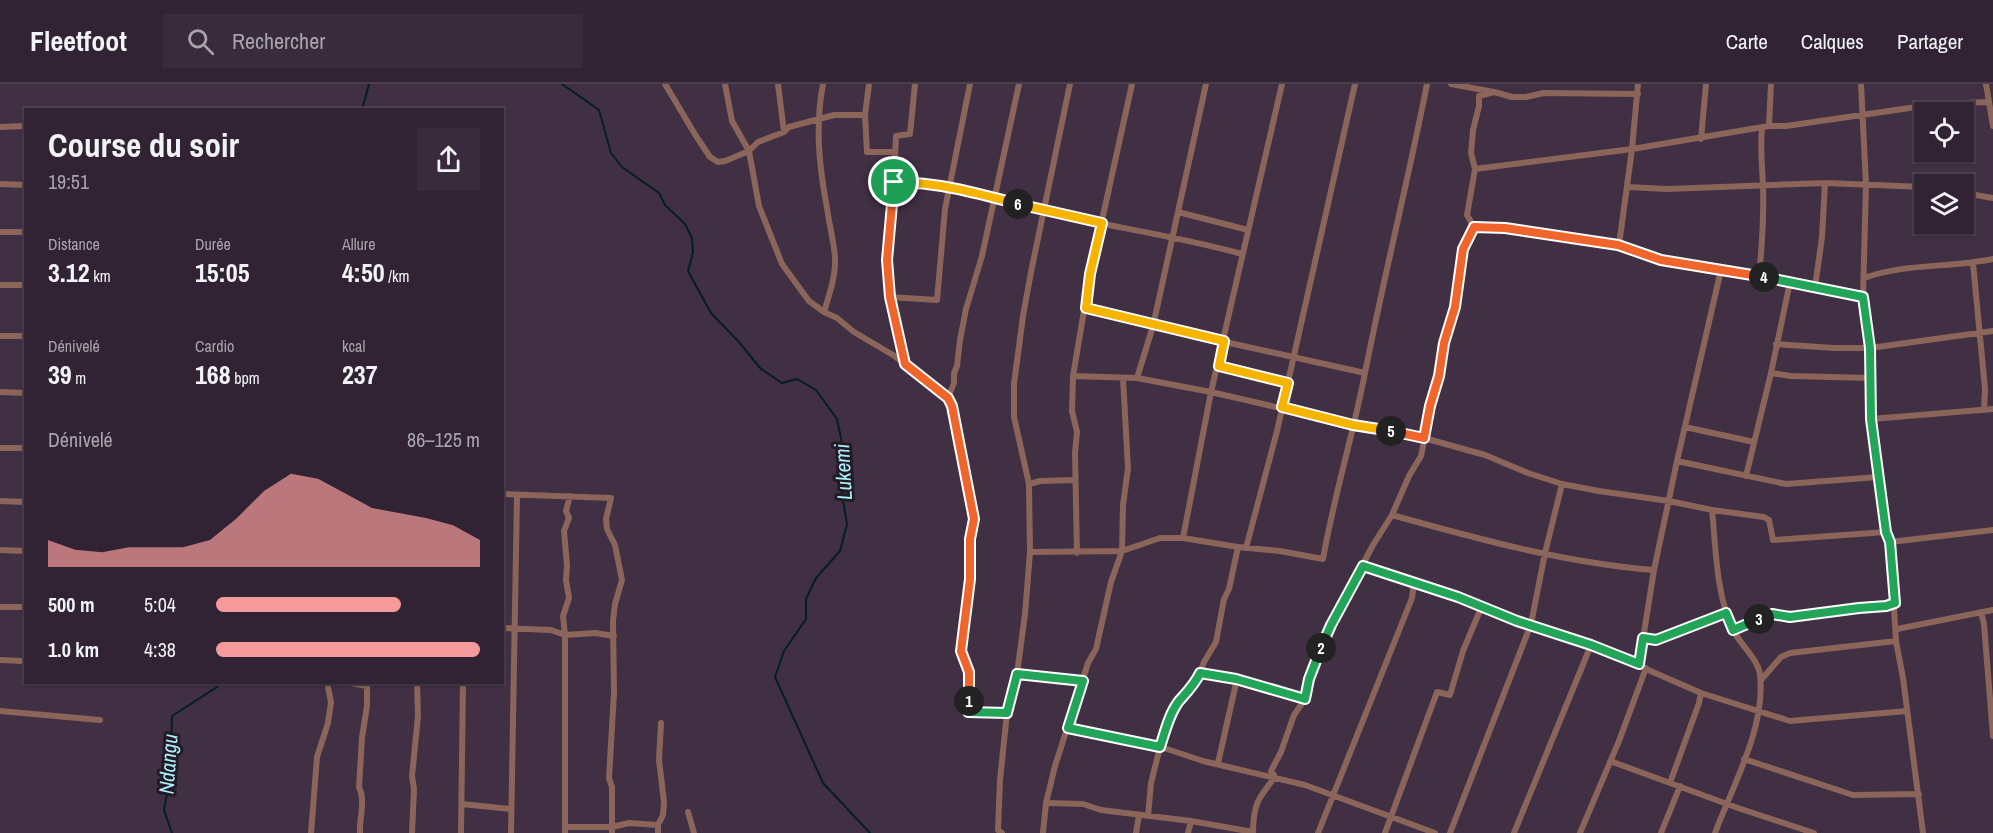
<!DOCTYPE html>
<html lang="fr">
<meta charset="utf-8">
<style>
body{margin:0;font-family:"Archivo Narrow",sans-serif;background:#392b3b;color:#f1f3f6;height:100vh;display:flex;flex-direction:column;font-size:22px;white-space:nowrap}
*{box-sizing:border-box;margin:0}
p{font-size:20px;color:#a8a4ac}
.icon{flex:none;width:33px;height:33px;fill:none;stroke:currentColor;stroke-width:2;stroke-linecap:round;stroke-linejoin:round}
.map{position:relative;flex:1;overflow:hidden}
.panel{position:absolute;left:24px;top:24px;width:480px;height:576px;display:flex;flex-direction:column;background:#312333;border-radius:0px;box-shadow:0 2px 4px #0004,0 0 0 2px #4c404e}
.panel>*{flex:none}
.tools{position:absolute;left:1914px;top:18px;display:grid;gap:12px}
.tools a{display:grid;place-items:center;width:60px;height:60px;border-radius:0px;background:#312333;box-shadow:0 2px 4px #0004,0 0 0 2px #4c404e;font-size:30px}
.pin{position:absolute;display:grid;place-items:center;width:51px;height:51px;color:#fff;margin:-26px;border:3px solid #fff;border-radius:50%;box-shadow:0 2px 6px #0007}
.km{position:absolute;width:30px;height:30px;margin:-15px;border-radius:50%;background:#222;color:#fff;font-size:16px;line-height:30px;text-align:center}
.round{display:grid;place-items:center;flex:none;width:63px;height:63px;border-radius:0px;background:#392b3b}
.head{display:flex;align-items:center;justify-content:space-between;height:102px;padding:0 24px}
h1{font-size:33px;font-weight:800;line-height:45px}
.stats{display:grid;grid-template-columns:repeat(3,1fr);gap:9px;height:102px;padding:6px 24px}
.stats div{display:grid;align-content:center}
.stats b{font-size:26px;font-weight:800}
.stats small{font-size:16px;font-weight:400}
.stats p{font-size:16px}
.chart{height:168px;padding:12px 24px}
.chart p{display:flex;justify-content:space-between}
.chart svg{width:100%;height:108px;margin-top:6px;fill:#f59b9c;opacity:.7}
ul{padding:0 24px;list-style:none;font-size:20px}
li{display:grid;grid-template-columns:96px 72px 1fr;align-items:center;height:45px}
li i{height:15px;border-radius:8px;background:#f59b9c}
header{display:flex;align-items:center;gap:36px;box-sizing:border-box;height:84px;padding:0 30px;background:#312333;border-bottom:2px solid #4c404e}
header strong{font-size:28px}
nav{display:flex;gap:33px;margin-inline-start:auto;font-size:21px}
.search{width:420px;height:54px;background:#392b3b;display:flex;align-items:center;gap:15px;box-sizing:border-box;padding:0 21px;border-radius:0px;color:#a8a4ac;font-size:22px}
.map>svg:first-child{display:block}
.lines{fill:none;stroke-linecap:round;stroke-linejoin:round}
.stream{stroke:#041f24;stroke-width:2}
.street{stroke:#8b655a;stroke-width:6}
.split-1-casing{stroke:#fff;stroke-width:12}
.split-2-casing{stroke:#fff;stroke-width:12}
.split-3-casing{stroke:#fff;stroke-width:12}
.split-4-casing{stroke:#fff;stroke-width:12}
.split-5-casing{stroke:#fff;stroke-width:12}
.split-6-casing{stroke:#fff;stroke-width:12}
.split-7-casing{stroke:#fff;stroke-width:12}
.split-1{stroke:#f0652b;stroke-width:8}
.split-2{stroke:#22a559;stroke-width:8}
.split-3{stroke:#22a559;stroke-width:8}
.split-4{stroke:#22a559;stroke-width:8}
.split-5{stroke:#f0652b;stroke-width:8}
.split-6{stroke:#f5b400;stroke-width:8}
.split-7{stroke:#f5b400;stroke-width:8}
.labels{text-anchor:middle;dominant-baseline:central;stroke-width:6;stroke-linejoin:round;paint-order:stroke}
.water-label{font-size:21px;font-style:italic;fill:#aceffe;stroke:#231b24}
</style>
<header>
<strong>Fleetfoot</strong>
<div class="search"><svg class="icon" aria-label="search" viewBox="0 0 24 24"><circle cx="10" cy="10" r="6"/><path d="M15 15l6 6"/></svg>Rechercher</div>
<nav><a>Carte</a><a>Calques</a><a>Partager</a></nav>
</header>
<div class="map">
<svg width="1993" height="749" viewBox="0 0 1993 749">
<rect width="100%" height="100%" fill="#412f44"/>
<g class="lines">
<path class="stream" d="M562 0 599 26 611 69 622 83 659 109 665 121 685 140 692 154 693 168 688 187 711 229 739 258 760 284 782 299 797 295 816 306 837 335 843 364 841 404 847 440 840 467 816 494 806 515V535L784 567 775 593 823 699 870 749
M362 26 369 0
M172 749 164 726 170 693 172 632 217 603 220 598"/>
<path class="street" d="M665 0 696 52 710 73 718 78 725 77 749 67 758 58 784 48 789 43 834 31H865
M725 0 732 37 749 67 759 122 782 180 809 217 824 228 837 234 854 248 893 271 948 314 952 322 974 435 971 455V495L961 567 969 588 968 629H1007
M778 0 784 48
M823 0C815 42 819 82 827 124 829 140 834 157 835 174 836 191 829 212 824 228
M869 0 865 31 867 68H895
M1451 0 1494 8 1512 13H1526L1544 9 1638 10
M1861 0 1866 100 1863 213 1870 264 1871 335 1886 448 1890 458 1896 557 1903 594 1923 749
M1986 0 1993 42
M1769 42 1771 0
M0 43 26 42
M1701 55 1706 0
M1475 85 1632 65 1769 42H1786L1937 20 1988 18
M894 98C948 98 994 117 1046 128 1111 143 1178 152 1242 170
M0 100 26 101
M1627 103 1667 105 1825 99 1924 103
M1964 109 1993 114
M1178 128 1248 146
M1474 143 1505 144 1619 161 1661 176 1759 192 1863 213
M0 148H26
M1619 161 1632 65 1638 0
M1973 179 1985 305 1984 326
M1759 192C1762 162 1764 131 1763 101 1762 79 1760 66 1762 44
M1864 194C1905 179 1951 184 1993 175
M0 201H26
M1815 203 1822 153 1825 99
M889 213 937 216 945 125 970 0
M1086 224 1153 242 1365 289
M0 252H26
M1776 260 1834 264H1870L1993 247
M905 279 889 213 887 176 893 119 896 52 910 50 915 0
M1219 282 1288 299
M1771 289 1791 292 1870 294
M1073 292 1137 294 1211 308 1353 341 1424 354 1485 371 1528 389 1562 400 1599 407 1669 417 1712 426 1764 433 1769 436 1773 456 1886 448
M1137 294 1153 242 1206 0
M0 308 26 309
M948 314 954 299V289L957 282 960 256 966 225 982 172 1019 0
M1871 335 1993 325
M1685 343 1754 358
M0 364H26
M1677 377 1786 400 1878 393
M1746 392 1771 289 1790 198
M1029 400 1040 397 1075 396
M502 410 611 414 606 435 607 445 615 461 622 496 615 520 613 537 614 609 609 694 612 703V749
M0 417 26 418
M1712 426C1716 465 1716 508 1732 544 1739 560 1758 574 1760 591 1766 643 1733 701 1715 749
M1392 431C1478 455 1565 479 1654 486
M1183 454 1211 308 1282 0
M1890 458 1993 446
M1246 464 1277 347 1355 0
M0 466 26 467
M1030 468 1122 467 1160 454H1183L1238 463 1280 467 1323 475C1334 412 1353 351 1365 289 1384 192 1408 97 1427 0
M1077 469 1075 369 1077 348 1072 327 1073 292 1090 191 1132 0
M1363 482 1458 513 1517 537 1591 561 1701 609 1790 637 1907 627
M0 523H26
M1981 528 1984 540 1993 652
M502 544 551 546 565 551 595 549 614 552
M1897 545 1993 526
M1733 546 1772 530 1790 533 1859 524 1886 522 1895 519
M1643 554 1656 556 1726 529
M0 576 22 577
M1639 580 1654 486 1677 377 1721 186
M1200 589 1237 595 1305 615
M1017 590 1083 597
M1761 596 1781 573 1790 569 1896 557
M345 598 367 602
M0 627 100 636
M1068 644 1155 661 1203 677 1305 701 1435 749
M1744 675 1853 711 1919 710
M1610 677 1738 724 1814 749
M1218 679 1237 595
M1670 699 1699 619 1701 609
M1046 719 1083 720 1101 726 1191 737 1253 748
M462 720 511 725
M688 728 694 749
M1148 732 1151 699 1160 663 1170 633 1179 618 1188 608 1198 593 1204 578 1216 558 1224 515 1229 505 1238 463
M565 743H612L629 739 658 741
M311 749 317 673 328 639 331 618 327 598
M360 749C359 734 366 717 359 703L362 654 367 622V598
M412 749 414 705 412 692 418 632 417 598
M461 749 463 598
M511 749 517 412
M565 749V551L563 532 569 514 566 496 567 481 564 447 569 434 566 427 570 412
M658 749V741L663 731 664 718 659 676 661 639
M1002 749 998 746 1000 696 1007 629 1017 590 1025 530 1030 468 1029 400 1014 333V300L1023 232 1031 188 1070 0
M1043 749 1046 719 1055 682 1088 579 1096 565 1111 498 1122 467 1123 421 1128 384 1123 294
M1136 749 1139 731
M1188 749 1191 737
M1253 749C1253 721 1258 714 1275 693L1271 687 1281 668 1294 631 1305 615 1309 595 1331 541 1373 461 1392 431 1409 392 1421 372 1444 259 1457 214 1463 165 1474 143 1467 131 1475 85 1471 69 1473 46 1479 22V12L1494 8
M1318 749 1412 514 1414 499
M1385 749 1437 608 1450 611 1463 567 1481 524
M1450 749 1531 540 1545 469 1562 400
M1514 749 1591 561
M1580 749 1619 657 1646 584
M1661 749 1680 702"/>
</g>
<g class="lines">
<g class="split-1-casing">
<path id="split-1" d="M894 98 887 176 890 213 905 280 948 314 952 322 974 435 970 455V495L961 567 969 588V617"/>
</g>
<g class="split-2-casing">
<path id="split-2" d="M969 617 968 628 1007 629 1017 590 1083 597 1068 644 1160 663C1165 648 1169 630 1179 617 1187 608 1195 600 1200 589L1236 595 1305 615 1309 595 1321 564"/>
</g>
<g class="split-3-casing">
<path id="split-3" d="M1321 564 1331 541 1363 482 1458 513 1517 537 1591 561 1639 580 1643 554 1656 556 1726 529 1733 546 1759 535"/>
</g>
<g class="split-4-casing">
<path id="split-4" d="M1759 535 1772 530 1790 533 1859 524 1886 522 1895 519 1890 458 1886 448 1871 335 1870 264 1863 213 1764 193"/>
</g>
<g class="split-5-casing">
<path id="split-5" d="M1391 347 1424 354 1430 322 1439 292 1444 259 1455 223 1463 165 1474 143 1505 144 1618 161 1661 176 1764 193"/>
</g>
<g class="split-6-casing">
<path id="split-6" d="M1018 120 1102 139 1090 190 1086 224 1224 257 1219 282 1288 299 1282 323 1353 341 1391 347"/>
</g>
<g class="split-7-casing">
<path id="split-7" d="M894 98C937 98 977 109 1018 120"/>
</g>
<use href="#split-1" class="split-1"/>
<use href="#split-2" class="split-2"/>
<use href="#split-3" class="split-3"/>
<use href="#split-4" class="split-4"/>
<use href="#split-5" class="split-5"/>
<use href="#split-6" class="split-6"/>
<use href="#split-7" class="split-7"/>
</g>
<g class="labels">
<g class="water-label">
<text transform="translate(843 388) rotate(-93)">Lukemi</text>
<text transform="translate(168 680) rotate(-86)">Ndangu</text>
</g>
</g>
</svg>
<div class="tools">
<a><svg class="icon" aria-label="locate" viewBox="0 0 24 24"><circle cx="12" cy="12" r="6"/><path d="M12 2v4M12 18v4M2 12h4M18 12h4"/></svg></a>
<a><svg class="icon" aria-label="layers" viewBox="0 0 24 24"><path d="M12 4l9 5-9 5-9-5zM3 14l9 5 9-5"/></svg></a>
</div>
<div class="pin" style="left:894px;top:98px;background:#1e9e55"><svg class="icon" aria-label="arrive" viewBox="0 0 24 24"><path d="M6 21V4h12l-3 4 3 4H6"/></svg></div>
<b class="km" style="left:969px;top:617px">1</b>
<b class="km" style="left:1321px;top:564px">2</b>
<b class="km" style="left:1759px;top:535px">3</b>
<b class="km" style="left:1764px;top:193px">4</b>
<b class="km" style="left:1391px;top:347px">5</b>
<b class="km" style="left:1018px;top:120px">6</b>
<section class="panel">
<div class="head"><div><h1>Course du soir</h1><p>19:51</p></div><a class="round"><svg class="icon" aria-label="share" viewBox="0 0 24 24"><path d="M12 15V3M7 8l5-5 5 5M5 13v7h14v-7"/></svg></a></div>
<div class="stats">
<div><p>Distance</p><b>3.12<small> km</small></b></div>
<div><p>Durée</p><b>15:05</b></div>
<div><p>Allure</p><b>4:50<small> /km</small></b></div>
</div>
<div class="stats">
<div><p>Dénivelé</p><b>39<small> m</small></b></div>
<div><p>Cardio</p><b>168<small> bpm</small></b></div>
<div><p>kcal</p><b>237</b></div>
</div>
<div class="chart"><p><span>Dénivelé</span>86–125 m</p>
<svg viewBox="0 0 160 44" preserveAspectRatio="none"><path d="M0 44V33L10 37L20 38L30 36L40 36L50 36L60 33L70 24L80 13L90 6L100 8L110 14L120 20L130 22L140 24L150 27L160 33V44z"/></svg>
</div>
<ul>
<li><b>500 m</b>5:04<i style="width:70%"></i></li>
<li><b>1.0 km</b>4:38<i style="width:100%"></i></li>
</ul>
</section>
</div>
